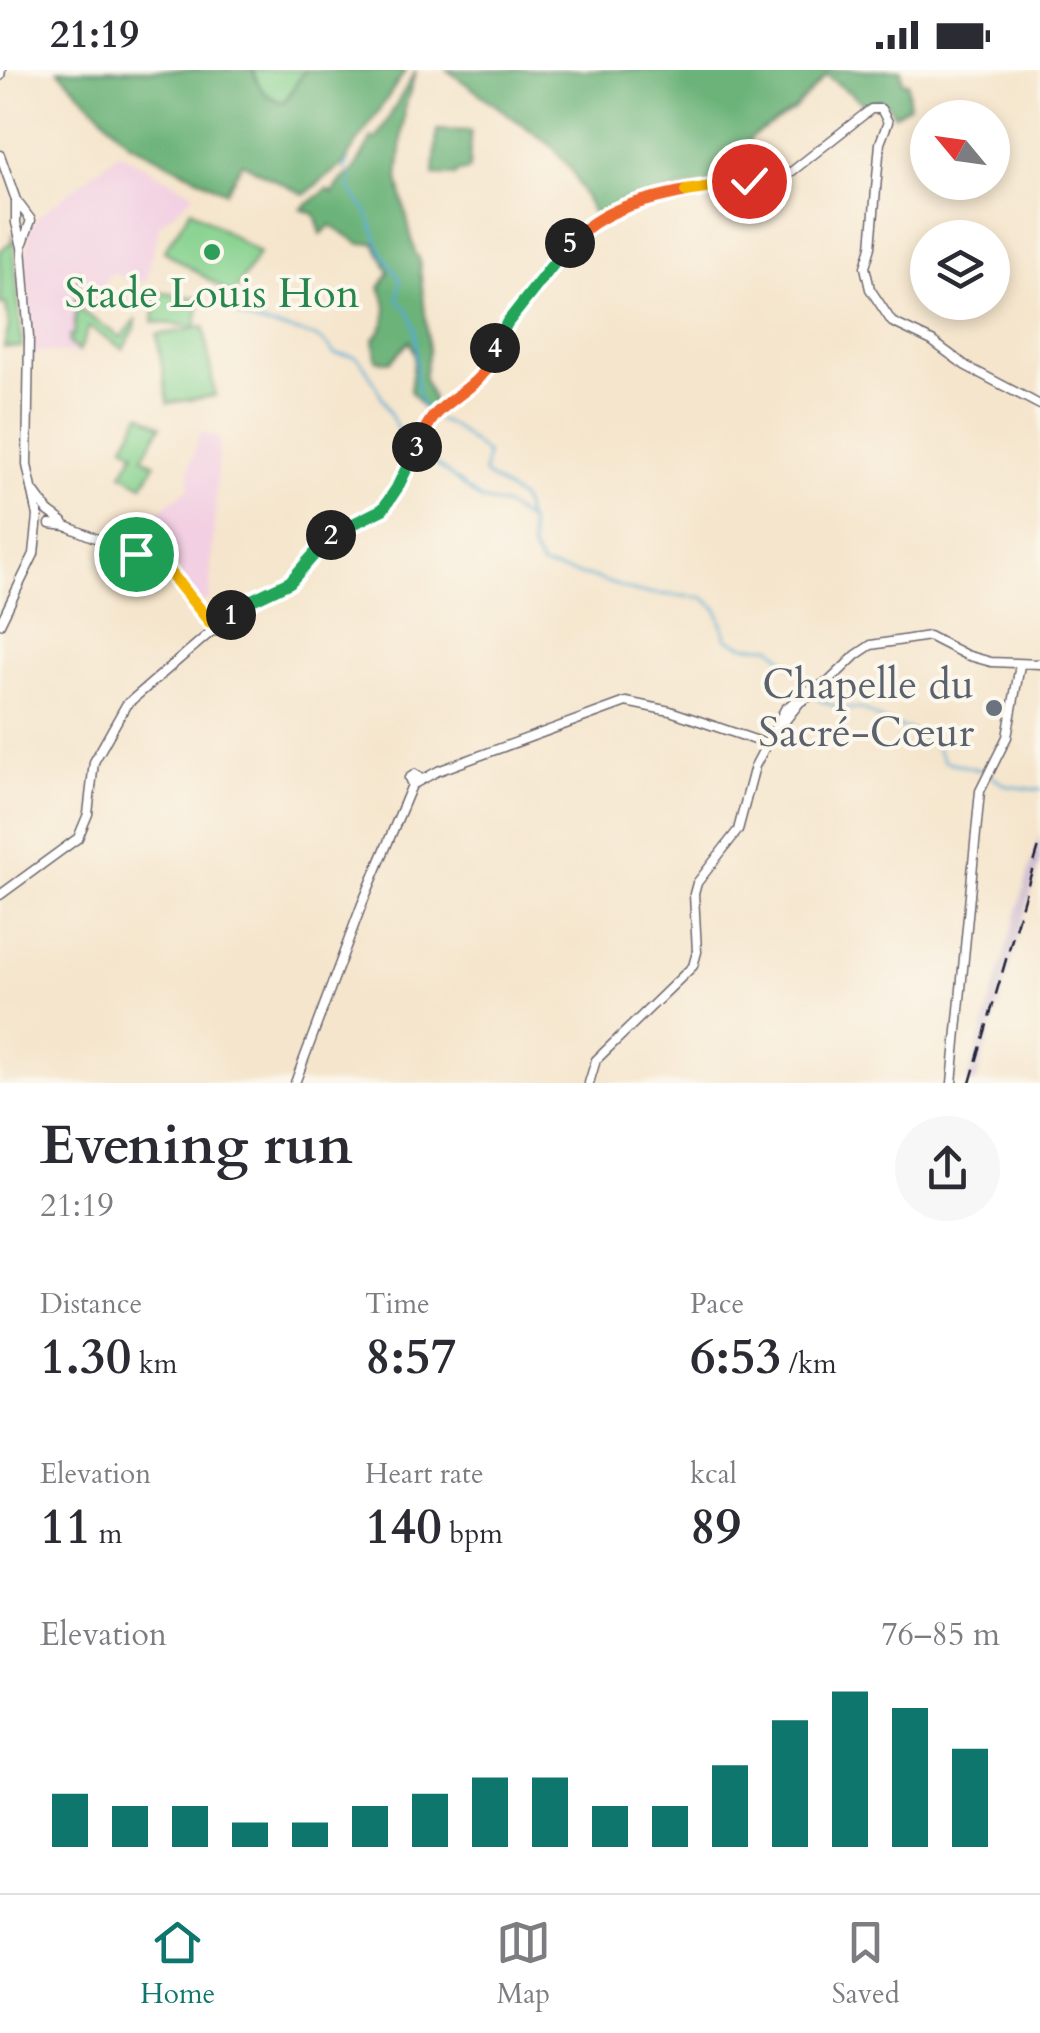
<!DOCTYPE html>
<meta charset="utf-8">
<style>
body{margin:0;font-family:Cardo,serif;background:#f7f7f7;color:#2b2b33;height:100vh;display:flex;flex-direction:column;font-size:38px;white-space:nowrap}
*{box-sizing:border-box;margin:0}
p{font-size:32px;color:#7c7c81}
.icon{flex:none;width:55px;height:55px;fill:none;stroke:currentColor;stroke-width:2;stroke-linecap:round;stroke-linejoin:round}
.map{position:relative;height:1013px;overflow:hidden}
.side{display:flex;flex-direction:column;background:#fff;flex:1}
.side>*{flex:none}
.needle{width:65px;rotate:299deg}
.controls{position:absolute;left:910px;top:30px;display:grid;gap:20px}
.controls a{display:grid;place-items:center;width:100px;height:100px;border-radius:50%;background:#fff;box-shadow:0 5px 15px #0003;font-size:50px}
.pin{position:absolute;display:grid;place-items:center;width:85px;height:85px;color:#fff;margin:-42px;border:5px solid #fff;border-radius:50%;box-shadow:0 2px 10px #0007}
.km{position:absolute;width:50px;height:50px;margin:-25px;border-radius:50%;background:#222;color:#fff;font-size:28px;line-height:50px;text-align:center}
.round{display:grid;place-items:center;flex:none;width:105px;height:105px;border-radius:52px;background:#f7f7f7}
.headline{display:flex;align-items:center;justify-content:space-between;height:170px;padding:0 40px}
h1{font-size:55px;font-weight:600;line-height:75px}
.metrics{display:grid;grid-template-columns:repeat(3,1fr);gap:15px;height:170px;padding:10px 40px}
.metrics div{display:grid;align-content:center}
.metrics b{font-size:50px;font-weight:600}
.metrics small{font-size:28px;font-weight:400}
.metrics p{font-size:28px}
.chart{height:280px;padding:20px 40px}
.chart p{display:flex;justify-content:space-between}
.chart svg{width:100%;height:180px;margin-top:10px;stroke:#0f766e;stroke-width:6}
.status{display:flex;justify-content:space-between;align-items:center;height:70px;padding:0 50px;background:#fff;direction:ltr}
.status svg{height:28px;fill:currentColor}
.tabs{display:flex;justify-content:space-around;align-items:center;height:140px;border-top:2px solid #e1e1e2;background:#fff;font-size:28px;color:#7c7c81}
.tabs a{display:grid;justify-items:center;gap:5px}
.tabs .selected{color:#0f766e}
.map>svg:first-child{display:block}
.built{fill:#f2cfe2}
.industrial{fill:#cfbdd0}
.green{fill:#85d18e;stroke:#547a64;stroke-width:2.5}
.forest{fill:#6cb379;stroke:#476a5a;stroke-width:2.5}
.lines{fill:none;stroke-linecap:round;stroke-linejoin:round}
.stream{stroke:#55abd2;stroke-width:2.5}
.secondary-casing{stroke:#6c666e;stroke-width:11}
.secondary{stroke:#fff;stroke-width:8}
.rail{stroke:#22223b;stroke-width:2.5;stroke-dasharray:15 8;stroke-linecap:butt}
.split-1-casing{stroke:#fff;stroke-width:20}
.split-2-casing{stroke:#fff;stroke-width:20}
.split-3-casing{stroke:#fff;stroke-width:20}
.split-4-casing{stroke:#fff;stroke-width:20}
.split-5-casing{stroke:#fff;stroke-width:20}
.split-6-casing{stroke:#fff;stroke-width:20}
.split-7-casing{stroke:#fff;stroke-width:20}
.split-1{stroke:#f5b400;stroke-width:12}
.split-2{stroke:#22a559;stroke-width:12}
.split-3{stroke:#22a559;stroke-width:12}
.split-4{stroke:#f0652b;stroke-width:12}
.split-5{stroke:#22a559;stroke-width:12}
.split-6{stroke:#f0652b;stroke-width:12}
.split-7{stroke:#f5b400;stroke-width:12}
.leisure-dot{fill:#2e9e5b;stroke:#fbf7ec;stroke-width:4}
.worship-dot{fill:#6b7280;stroke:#fbf7ec;stroke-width:4}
.labels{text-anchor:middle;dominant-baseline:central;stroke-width:8;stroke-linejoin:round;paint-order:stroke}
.leisure-label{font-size:42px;fill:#27864d;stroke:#fbf7ec}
.worship-label{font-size:42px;fill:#5b616d;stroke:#fbf7ec;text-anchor:end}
</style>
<div class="status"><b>21:19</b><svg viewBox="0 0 49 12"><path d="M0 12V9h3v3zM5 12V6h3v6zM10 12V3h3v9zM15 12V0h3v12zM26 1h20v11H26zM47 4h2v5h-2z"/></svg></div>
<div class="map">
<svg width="1040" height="1013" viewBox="0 0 1040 1013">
<rect width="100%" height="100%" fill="#fbf7ec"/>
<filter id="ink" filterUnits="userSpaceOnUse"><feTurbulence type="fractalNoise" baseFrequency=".01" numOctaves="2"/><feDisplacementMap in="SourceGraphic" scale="20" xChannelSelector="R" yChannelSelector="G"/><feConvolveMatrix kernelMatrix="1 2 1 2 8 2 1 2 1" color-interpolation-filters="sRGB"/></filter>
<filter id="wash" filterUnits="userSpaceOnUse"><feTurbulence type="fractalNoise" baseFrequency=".0048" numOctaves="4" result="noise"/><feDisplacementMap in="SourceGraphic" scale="40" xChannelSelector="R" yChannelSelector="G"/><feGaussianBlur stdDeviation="2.25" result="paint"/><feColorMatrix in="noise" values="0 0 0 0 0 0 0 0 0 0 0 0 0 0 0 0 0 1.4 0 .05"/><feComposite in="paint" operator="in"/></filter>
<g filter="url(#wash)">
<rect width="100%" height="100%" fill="#f5e5cc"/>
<path class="built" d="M119 83 195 124 159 155 147 210 137 213 111 203 84 245 78 239 73 276 78 283 34 282 26 190 31 157 38 147Z
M200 362 220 367 209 529 199 533 176 502 162 489 111 470 120 451 138 457 189 418V398Z"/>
<path class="industrial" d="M1040 763V792L976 1013H967Z"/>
<path class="green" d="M253 0H305L284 32C265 28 258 18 253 0Z
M191 139 259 183 233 225 164 181Z
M13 163 22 277H4L9 256 6 234H0V181L12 171Z
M78 202 82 208 79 209 78 239 121 267 136 250 135 258 123 279 89 257 79 282 69 273 70 265H74Z
M156 222 200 228 196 257 153 252Z
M204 257 215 326 168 333 157 265Z
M141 344 161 356 143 387 155 394 143 415 122 404 135 382 124 375Z"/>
<path class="forest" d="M58 0H253C258 17 265 28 284 32L305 0H406L343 94 304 125 242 93 226 122 129 73Z
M416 0 405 38 398 109 415 183 419 188 429 280 424 308 436 337 429 345 410 321 415 284 410 271 390 292 376 290 374 269C389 252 389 237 380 217L389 202 375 173 360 174 331 155 321 164 315 144 301 139 328 119 333 123 342 109 354 100 372 68 376 70Z
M447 0H901L903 13H908L909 36 894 45 889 36 880 30 866 35 826 5 794 40 751 67 736 107 623 131 594 145 572 101 552 76Z
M437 60 471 61 469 100 459 102 455 106 434 105Z"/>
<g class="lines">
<path class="stream" d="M344 100 349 90
M349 105 353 110 348 117 367 142 381 181 400 209 398 230C429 253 408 307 421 332 423 337 428 340 432 344
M236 244C264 262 320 255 334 284 341 285 351 284 357 288 367 293 403 367 404 379L431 390 481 430 504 435 529 451 532 479 542 496 591 507 637 522 704 528 717 539 727 569 745 576 771 577 814 617
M438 350 453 356 487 384 484 404 521 429 528 450
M817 625 819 630 840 638 862 639 886 652 914 662 936 677 944 691 984 701
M991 706 1007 716 1040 720"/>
</g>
</g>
<g filter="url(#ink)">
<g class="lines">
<g class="secondary-casing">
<path id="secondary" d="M0 6 1 0
M0 85 16 130V153L22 177 29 268 27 395 38 446 34 484 0 554
M16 130 31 150 23 173
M35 423 48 441 63 452
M50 454 66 456 163 496 210 552 212 561
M226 549 252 530 289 512 331 465 383 439 397 418 429 352 479 311 492 292 507 253 569 174 589 154 613 141 649 129 731 111H774L786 106 871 39H881L888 52 880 73 871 177 865 197 870 219 892 252 932 271 966 296 1040 335
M212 561 224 562 227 556 226 549
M778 660 800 632 819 621 856 585 871 575 929 566 966 585 991 592 1040 594
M412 715 438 701 626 632 670 641 767 674
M0 825 78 768 88 744 94 692 126 635 212 561
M295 1013 362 834 412 715 409 708 415 704 420 708
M589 1013 596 990 693 896 697 882 694 824 697 813 738 760 755 696 785 639 806 622 830 611
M952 1013 980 721 1007 667 1020 595"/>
</g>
<use href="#secondary" class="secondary"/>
<path class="rail" d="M970 1013 1040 773"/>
</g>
</g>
<g class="lines" filter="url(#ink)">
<g class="split-1-casing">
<path id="split-1" d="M136 484 168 500 210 552 215 546 226 549 231 545"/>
</g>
<g class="split-2-casing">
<path id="split-2" d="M231 545 252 530 290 512 331 465"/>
</g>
<g class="split-3-casing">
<path id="split-3" d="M331 465 383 439 397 418 417 377"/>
</g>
<g class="split-4-casing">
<path id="split-4" d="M417 377C423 365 428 351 438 342 462 319 486 313 495 278"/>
</g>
<g class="split-5-casing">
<path id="split-5" d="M495 278 507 253 570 173"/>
</g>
<g class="split-6-casing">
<path id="split-6" d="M570 173C602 139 642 130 686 121"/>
</g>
<g class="split-7-casing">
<path id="split-7" d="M686 121 749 111"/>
</g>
<use href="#split-1" class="split-1"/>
<use href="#split-2" class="split-2"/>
<use href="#split-3" class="split-3"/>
<use href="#split-4" class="split-4"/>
<use href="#split-5" class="split-5"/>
<use href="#split-6" class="split-6"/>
<use href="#split-7" class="split-7"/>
</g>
<circle class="leisure-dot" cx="212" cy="182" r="10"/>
<circle class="worship-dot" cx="994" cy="638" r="10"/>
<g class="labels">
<g class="leisure-label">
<text x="212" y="223">Stade Louis Hon</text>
</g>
<g class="worship-label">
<text x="974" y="614">Chapelle du<tspan x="974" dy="48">Sacré-Cœur</tspan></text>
</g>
</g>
</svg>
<div class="controls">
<a><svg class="needle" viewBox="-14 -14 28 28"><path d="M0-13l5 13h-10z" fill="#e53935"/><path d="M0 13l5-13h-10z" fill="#7c7c81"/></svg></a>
<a><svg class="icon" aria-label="layers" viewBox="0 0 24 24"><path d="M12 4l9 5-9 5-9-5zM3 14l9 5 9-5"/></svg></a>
</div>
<div class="pin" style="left:136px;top:484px;background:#1e9e55"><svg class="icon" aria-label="arrive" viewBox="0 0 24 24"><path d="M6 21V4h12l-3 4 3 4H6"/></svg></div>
<div class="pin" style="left:749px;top:111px;background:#d93025"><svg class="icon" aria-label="check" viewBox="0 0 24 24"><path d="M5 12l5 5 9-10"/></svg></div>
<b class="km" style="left:231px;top:545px">1</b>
<b class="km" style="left:331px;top:465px">2</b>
<b class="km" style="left:417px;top:377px">3</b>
<b class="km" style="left:495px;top:278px">4</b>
<b class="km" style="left:570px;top:173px">5</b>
</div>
<section class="side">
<div class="headline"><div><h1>Evening run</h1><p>21:19</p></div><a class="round"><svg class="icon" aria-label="share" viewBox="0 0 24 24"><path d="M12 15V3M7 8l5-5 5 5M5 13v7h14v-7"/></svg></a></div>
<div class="metrics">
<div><p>Distance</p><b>1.30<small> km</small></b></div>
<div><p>Time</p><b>8:57</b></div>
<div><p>Pace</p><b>6:53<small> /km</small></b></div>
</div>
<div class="metrics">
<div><p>Elevation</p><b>11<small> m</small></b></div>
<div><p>Heart rate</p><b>140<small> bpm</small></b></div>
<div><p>kcal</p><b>89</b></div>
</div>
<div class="chart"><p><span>Elevation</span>76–85 m</p>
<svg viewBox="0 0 160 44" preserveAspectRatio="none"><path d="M5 44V31M15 44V34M25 44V34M35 44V38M45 44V38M55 44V34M65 44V31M75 44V27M85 44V27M95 44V34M105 44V34M115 44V24M125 44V13M135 44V6M145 44V10M155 44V20"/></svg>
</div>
</section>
<nav class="tabs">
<a class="selected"><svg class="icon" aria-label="home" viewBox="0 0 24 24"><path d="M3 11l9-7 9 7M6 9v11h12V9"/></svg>Home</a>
<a><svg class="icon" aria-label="map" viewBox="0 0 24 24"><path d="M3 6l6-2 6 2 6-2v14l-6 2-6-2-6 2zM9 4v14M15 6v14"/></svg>Map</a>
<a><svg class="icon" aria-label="saved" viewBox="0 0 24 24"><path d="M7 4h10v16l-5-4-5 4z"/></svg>Saved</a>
</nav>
